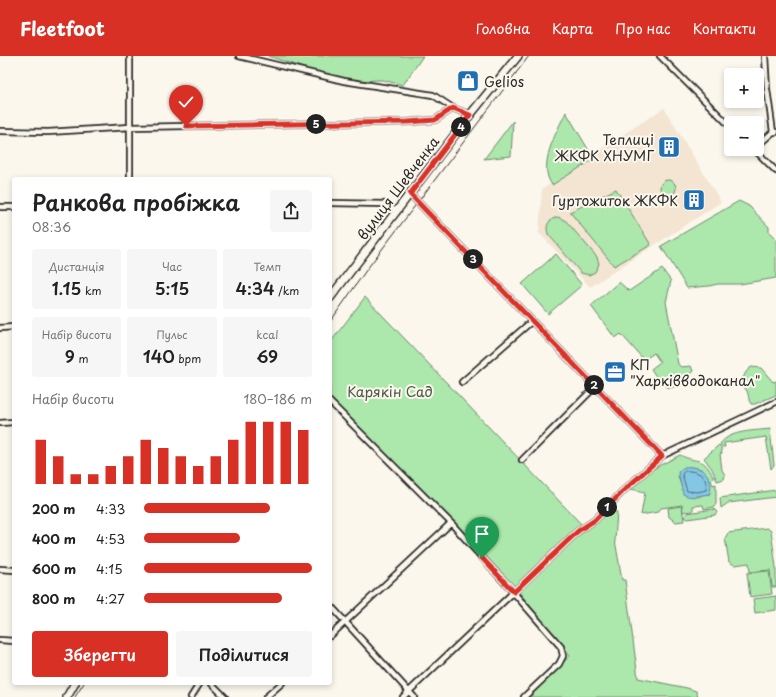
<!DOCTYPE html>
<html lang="uk">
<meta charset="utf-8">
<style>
body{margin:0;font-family:"Playpen Sans",sans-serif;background:#f6f6f6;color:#222;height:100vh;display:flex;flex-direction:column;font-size:15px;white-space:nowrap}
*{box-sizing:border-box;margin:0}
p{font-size:13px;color:#767676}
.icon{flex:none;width:22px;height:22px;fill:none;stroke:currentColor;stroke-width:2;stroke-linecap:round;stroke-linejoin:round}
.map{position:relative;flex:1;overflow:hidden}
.sheet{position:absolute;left:12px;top:121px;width:320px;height:508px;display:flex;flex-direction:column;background:#fff;border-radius:4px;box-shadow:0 2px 6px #0003}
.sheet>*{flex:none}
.controls{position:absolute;left:724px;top:12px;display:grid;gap:8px}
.controls a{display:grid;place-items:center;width:40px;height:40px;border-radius:4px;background:#fff;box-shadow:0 2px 6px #0003;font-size:20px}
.pin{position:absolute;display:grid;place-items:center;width:34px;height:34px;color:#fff;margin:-41px -17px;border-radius:50% 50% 50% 0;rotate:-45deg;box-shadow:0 0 4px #0007}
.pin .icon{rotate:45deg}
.km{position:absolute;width:20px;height:20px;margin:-10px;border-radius:50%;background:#222;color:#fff;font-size:11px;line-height:20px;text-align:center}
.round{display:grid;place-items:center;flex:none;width:42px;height:42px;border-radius:4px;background:#f6f6f6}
.overview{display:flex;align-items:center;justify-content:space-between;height:68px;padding:0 20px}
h1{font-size:22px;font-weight:600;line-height:30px}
.stats{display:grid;grid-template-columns:repeat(3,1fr);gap:6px;height:68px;padding:4px 20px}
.stats div{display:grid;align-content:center;border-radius:4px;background:#f6f6f6;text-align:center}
.stats b{font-size:17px;font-weight:600}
.stats small{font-size:11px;font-weight:400}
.stats p{font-size:11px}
.chart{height:112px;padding:8px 20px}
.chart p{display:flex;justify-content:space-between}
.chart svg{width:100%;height:72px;margin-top:4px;stroke:#d93025;stroke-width:6}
.action{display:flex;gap:8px;margin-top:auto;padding:8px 20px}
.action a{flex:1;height:46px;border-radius:4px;background:#d93025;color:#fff;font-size:16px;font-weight:600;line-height:46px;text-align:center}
.action a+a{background:#f6f6f6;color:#222}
ul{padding:0 20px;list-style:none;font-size:13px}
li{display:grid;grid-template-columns:64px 48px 1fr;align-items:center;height:30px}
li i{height:10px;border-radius:5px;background:#d93025}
header{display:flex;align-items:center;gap:24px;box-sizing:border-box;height:56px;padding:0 20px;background:#d93025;color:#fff}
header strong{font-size:19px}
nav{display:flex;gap:22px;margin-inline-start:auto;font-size:14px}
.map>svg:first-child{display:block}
.built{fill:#f3e5d1}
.green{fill:#ace7ac;stroke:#6c896c;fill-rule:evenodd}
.water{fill:#84c7e5;stroke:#60899b}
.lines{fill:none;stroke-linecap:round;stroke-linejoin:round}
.shore{stroke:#4f6975;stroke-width:1}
.minor-casing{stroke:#2b2b2b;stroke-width:8}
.primary-casing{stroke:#2b2b2b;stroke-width:10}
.minor{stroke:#fbf7ec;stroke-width:4.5}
.primary{stroke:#fbf7ec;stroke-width:7}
.tram{stroke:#2b2b2b;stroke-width:1}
.route-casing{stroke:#fff;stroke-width:8}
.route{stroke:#d93025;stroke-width:5}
.labels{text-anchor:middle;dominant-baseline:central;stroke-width:4;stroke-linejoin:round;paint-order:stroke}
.poi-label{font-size:14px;fill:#2b2b2b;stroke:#fbf7ec;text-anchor:start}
.street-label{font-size:14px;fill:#2b2b2b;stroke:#fbf7ec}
.park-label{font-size:14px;fill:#4b5a4b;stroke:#fbf7ec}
</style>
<header>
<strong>Fleetfoot</strong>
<nav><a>Головна</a><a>Карта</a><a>Про нас</a><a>Контакти</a></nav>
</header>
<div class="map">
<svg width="776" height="641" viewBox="0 0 776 641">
<rect width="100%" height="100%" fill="#fbf7ec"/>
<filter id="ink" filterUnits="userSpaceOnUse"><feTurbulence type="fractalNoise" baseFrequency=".025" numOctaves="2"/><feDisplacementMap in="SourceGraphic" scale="8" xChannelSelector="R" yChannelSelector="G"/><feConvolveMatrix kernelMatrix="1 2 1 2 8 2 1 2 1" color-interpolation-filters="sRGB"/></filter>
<g filter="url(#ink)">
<path class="built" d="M664 52 721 146 590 231 539 177 542 133 597 101 601 93Z"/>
<path class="green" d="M268 0H423L403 29 382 24 351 25 319 17Z
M566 56 594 103 552 129C537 109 557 75 566 56Z
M513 65 511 100 484 103Z
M660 132a8 8 0 1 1 16 0a8 8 0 1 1-16 0Z
M616 133 651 189 614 210 570 156Z
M739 145 749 150 769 171V176L776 183V222L740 228H718L709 230 687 232 661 190Z
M558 161 566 165 597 201 599 208 595 216 589 219 581 217 548 178C545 169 549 163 558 161Z
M556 198 582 229 548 258 522 228Z
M662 213 671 225 666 246 678 308 681 311 691 310 693 315 686 322 685 328 669 332 659 325 651 313 660 306 654 297 644 304 621 278 615 282 591 250 619 226 629 235Z
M365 241 582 469 516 531 330 343V287Z
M751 311 761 312 773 326 776 325V339L755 348H751C748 344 749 339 747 335 745 332 742 330 741 326L746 316Z
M770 373 774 409 771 413 766 381 724 387 725 391H723L720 388C730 374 755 375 770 373Z
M719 389 721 391 722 397 720 398 722 414 725 419 724 423 717 425 712 413 704 402Z
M680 399C700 409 702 398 714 422L711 424 713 429 716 428V448L714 451 704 453 703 449 693 450V455L683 456 682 449 661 452 658 456 641 459 645 436 631 433 651 414ZM689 411 701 413 710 438 702 439 699 441 690 440 682 432 678 420Z
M776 434V441L728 447 721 452 720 442Z
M682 450 684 465 676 466 669 461 668 452Z
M714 453 717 456 715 459 688 463 684 461 687 457Z
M606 454 617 456 615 484 622 524H625L638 622 687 632 696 635 698 641H525L570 600 519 536 565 490 601 462Z
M767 472 771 475 776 511V531H772L770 514 750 516 749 507 735 509 729 506 725 482 728 477Z
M769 515 772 538 750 541 747 517Z
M776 540V554L755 557 753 543Z"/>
<path class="water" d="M684 411C702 409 714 419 710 438 701 438 692 444 683 438L678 416Z"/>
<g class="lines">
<path class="shore" d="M690 415C701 416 708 422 706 434L698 436 687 435 682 418 685 415Z"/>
<g class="minor-casing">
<path id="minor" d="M130 0V123
M239 0 344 25 433 39 453 52
M660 0 731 71
M765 0 767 33 773 76
M0 75 48 76 130 71 408 66 435 64 453 52 470 59
M757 90 773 76H776
M754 93 776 115
M410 138 662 400
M330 147 386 148 397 156
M0 151H14
M0 272 14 271
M462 326 532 265
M330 346 451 467 514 537 561 591 563 600 559 608 524 641
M0 367 14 366
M522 404 595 331
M0 513 14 514
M330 549 414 641
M330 580 451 467
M0 584 14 585
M211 627 225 641
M191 641 200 627
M266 641 282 627
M403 641 578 475 595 464 622 436 662 400 776 346"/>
</g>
<g class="primary-casing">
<path id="primary" d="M330 242 470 59 518 0
M67 641 75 627"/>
</g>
<use href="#minor" class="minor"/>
<use href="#primary" class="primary"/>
<path class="tram" d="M330 266 367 213 529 0
M75 641 84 627"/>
</g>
</g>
<g class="lines" filter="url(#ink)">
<g class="route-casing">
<path id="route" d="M186 70 408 66 435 64 453 52 470 59 410 138 662 400 622 436 595 464 578 475 514 536 482 502"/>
</g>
<use href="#route" class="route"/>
</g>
<defs>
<g id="shop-square" transform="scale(1.15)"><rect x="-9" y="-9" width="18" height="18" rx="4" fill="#1f6fb2" stroke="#fbf7ec"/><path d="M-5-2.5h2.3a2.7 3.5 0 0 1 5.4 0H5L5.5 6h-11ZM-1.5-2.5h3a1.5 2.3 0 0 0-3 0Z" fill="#fff"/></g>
<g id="building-square" transform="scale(1.15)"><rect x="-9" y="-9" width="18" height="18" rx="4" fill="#1f6fb2" stroke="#fbf7ec"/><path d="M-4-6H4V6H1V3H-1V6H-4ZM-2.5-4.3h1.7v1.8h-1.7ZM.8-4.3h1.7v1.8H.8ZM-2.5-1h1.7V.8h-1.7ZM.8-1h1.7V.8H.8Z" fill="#fff"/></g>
<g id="office-square" transform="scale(1.15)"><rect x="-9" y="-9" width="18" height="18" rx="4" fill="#1f6fb2" stroke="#fbf7ec"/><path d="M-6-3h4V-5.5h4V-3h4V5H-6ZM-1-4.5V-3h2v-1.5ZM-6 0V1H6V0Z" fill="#fff"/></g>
</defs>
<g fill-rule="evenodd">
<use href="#shop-square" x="468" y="25"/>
<use href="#building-square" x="669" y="91"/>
<use href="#building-square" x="694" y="144"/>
<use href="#office-square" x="615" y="316"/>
</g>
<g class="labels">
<g class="poi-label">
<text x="484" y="25">Gelios</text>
<text x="654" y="83" text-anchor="end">Теплиці<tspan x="654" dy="16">ЖКФК ХНУМГ</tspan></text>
<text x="678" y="144" text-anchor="end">Гуртожиток ЖКФК</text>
<text x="630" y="308">КП<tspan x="630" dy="16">"Харківводоканал"</tspan></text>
</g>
<g class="street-label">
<text transform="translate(398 132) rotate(-53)">вулиця Шевченка</text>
</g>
<g class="park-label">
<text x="390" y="335">Карякін Сад</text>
</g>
</g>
</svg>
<div class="controls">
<a>+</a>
<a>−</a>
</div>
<div class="pin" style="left:482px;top:502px;background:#1e9e55"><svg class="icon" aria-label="arrive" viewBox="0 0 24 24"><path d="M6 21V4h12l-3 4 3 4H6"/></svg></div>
<div class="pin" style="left:186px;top:70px;background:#d93025"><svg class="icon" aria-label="check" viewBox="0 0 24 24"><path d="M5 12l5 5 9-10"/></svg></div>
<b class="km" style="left:607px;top:451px">1</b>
<b class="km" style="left:594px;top:329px">2</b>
<b class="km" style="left:473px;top:203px">3</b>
<b class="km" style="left:461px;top:71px">4</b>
<b class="km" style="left:316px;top:68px">5</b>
<section class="sheet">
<div class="overview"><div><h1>Ранкова пробіжка</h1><p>08:36</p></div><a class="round"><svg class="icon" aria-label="share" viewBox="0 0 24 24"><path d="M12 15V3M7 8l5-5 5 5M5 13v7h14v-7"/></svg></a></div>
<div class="stats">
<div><p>Дистанція</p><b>1.15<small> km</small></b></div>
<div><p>Час</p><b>5:15</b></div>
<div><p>Темп</p><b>4:34<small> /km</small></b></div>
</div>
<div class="stats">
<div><p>Набір висоти</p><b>9<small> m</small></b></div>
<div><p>Пульс</p><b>140<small> bpm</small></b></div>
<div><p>kcal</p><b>69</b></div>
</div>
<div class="chart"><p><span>Набір висоти</span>180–186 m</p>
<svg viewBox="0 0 160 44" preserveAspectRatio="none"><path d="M5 44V17M15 44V27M25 44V38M35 44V38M45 44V33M55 44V27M65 44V17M75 44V22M85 44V27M95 44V33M105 44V27M115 44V17M125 44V6M135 44V6M145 44V6M155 44V11"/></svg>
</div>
<ul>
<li><b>200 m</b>4:33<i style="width:75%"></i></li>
<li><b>400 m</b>4:53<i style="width:57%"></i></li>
<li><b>600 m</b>4:15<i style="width:100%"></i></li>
<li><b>800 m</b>4:27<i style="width:82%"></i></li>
</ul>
<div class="action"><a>Зберегти</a><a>Поділитися</a></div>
</section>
</div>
